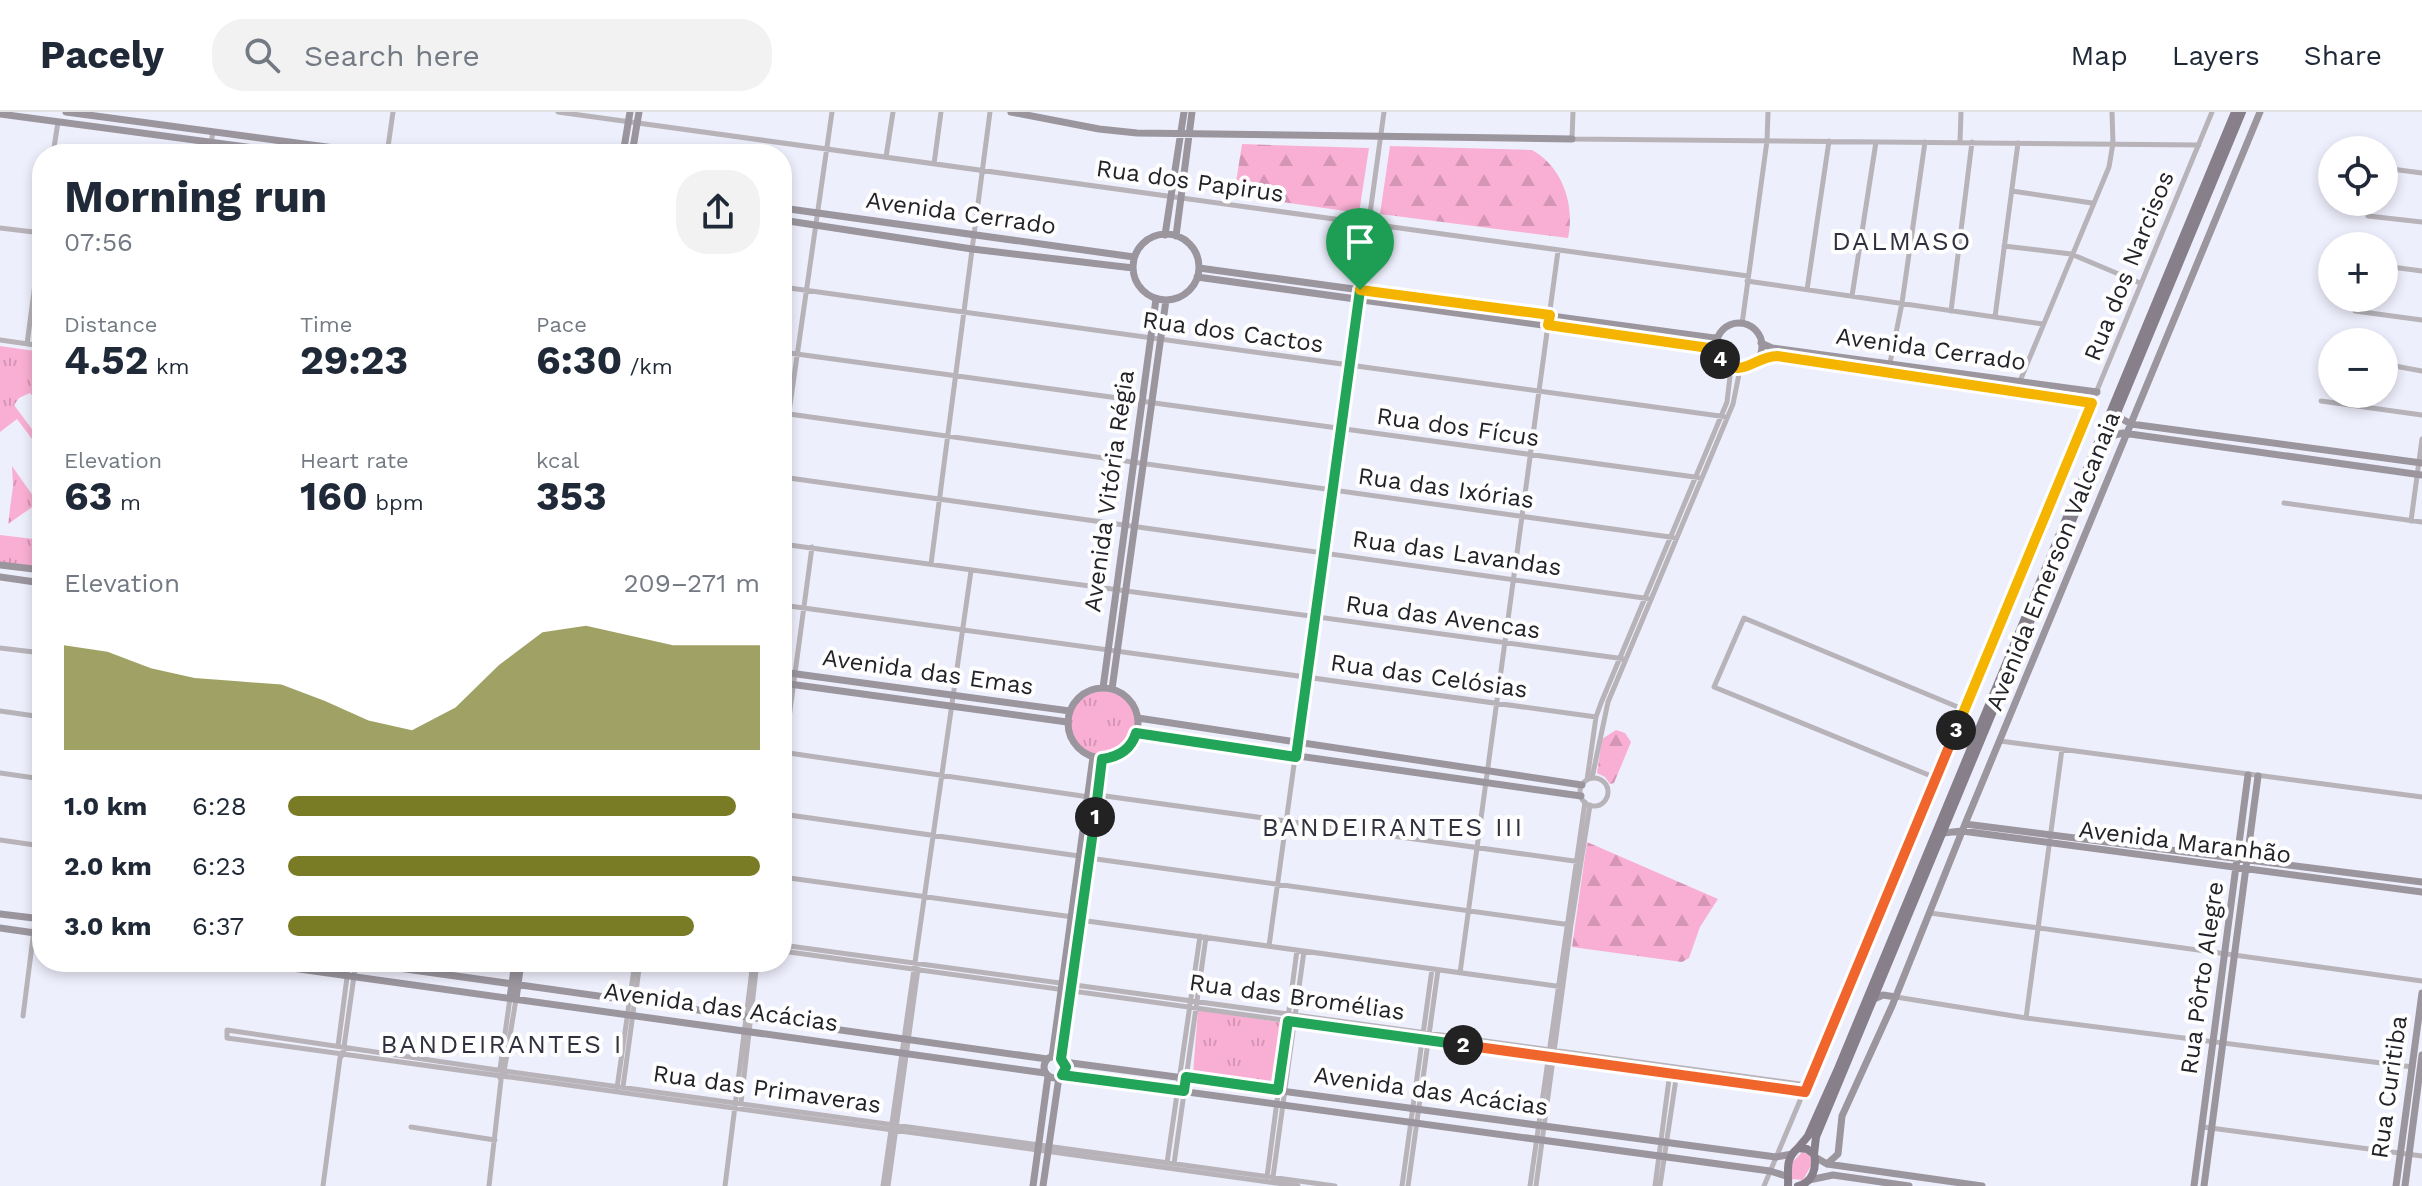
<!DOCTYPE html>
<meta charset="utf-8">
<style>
body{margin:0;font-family:"Work Sans",sans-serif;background:#f2f2f3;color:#1f2937;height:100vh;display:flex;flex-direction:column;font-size:30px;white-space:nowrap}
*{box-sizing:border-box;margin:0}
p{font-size:26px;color:#747a83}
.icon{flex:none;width:44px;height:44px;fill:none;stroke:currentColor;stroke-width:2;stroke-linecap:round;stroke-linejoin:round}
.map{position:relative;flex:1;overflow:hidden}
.panel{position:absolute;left:32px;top:32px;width:760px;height:828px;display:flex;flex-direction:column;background:#fff;border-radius:32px;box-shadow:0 4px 12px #0003}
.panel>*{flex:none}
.fabs{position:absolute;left:2318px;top:24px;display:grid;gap:16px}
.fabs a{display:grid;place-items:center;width:80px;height:80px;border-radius:50%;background:#fff;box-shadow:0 4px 12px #0003;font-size:40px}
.pin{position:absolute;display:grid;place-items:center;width:68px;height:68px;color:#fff;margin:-82px -34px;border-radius:50% 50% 50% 0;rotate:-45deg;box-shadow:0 0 8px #0007}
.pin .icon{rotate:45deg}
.km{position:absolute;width:40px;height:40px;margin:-20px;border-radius:50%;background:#222;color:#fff;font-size:22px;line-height:40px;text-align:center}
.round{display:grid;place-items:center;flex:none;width:84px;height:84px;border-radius:32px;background:#f2f2f3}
.summary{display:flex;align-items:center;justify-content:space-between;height:136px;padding:0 32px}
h1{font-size:44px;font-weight:700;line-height:60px}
.stats{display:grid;grid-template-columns:repeat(3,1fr);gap:12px;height:136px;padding:8px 32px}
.stats div{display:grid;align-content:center}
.stats b{font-size:40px;font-weight:700}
.stats small{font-size:22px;font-weight:400}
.stats p{font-size:22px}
.chart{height:224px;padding:16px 32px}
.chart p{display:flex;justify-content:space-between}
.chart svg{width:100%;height:144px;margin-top:8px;fill:#797c24;opacity:.7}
ul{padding:0 32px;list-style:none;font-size:26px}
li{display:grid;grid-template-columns:128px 96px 1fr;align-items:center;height:60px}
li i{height:20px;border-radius:10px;background:#797c24}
header{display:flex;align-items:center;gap:48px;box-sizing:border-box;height:112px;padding:0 40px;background:#fff;border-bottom:2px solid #e0e1e3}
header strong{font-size:38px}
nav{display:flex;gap:44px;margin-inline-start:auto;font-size:28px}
.search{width:560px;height:72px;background:#f2f2f3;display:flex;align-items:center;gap:20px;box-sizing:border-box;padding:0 28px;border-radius:32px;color:#747a83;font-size:30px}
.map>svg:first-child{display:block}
.grass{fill:url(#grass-tufts)}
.forest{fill:url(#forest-firs)}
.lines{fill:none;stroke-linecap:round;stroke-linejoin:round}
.street{stroke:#b7b3b9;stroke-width:5}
.secondary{stroke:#9b959e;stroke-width:7}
.primary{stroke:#877f8a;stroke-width:8}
.split-1-casing{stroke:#fff;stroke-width:16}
.split-2-casing{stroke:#fff;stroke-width:16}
.split-3-casing{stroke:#fff;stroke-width:16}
.split-4-casing{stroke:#fff;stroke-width:16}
.split-5-casing{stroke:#fff;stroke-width:16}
.split-1{stroke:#22a559;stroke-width:10}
.split-2{stroke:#22a559;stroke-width:10}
.split-3{stroke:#f0652b;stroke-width:10}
.split-4{stroke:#f5b400;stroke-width:10}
.split-5{stroke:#f5b400;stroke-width:10}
.labels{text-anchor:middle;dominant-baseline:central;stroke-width:8;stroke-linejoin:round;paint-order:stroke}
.street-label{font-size:24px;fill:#222228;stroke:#fefefe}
.neighbourhood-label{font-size:26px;letter-spacing:2px;fill:#30313e;stroke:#fefefe}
</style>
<header>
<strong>Pacely</strong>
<div class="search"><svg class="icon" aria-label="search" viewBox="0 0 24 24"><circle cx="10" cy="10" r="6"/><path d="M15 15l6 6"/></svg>Search here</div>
<nav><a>Map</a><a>Layers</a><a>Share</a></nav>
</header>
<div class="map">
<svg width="2422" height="1074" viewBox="0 0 2422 1074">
<defs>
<pattern id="grass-tufts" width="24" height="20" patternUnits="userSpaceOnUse" patternTransform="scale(2)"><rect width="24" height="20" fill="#f9afd3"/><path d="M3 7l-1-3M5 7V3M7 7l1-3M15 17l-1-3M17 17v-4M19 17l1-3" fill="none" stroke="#d596b5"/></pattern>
<pattern id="forest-firs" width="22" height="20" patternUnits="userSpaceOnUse" patternTransform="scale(2)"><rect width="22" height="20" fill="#f9afd3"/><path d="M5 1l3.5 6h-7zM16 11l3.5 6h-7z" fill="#d596b5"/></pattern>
</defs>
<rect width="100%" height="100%" fill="#eeeffc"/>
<path class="grass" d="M0 234 42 240V283L38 281 42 286V296L30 281 19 286 14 293 40 328 35 331 17 307 0 320Z
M12 354 38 391 8 412 13 374Z
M0 423 42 428V455L0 450Z
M1070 612a33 33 0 1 1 66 0a33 33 0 1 1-66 0Z
M1198 898 1285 911 1275 973 1193 962Z
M1802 1040 1810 1043 1812 1052 1803 1068 1792 1067 1790 1053Z"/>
<path class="forest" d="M1242 32 1369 36 1359 101 1234 83Z
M1390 34 1532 38C1563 55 1575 94 1568 126L1380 102Z
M1616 618 1625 621 1631 630 1614 671 1610 672 1605 665 1597 661 1602 627Z
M1587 730 1718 787 1700 815 1689 846 1682 850 1572 835Z"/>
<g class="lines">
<path class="street" d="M558 0 1748 164
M1573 0 1572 27 2199 33
M1960 30 1961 0
M53 42 58 10
M209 42 213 20
M387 42 393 0
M886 45 893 0
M934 52 941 0
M2384 56 2422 61
M2012 79 2092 91
M2368 104 2422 110
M0 116 42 121
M2004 134 2071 142 2140 171
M2384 154 2422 159
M1747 169 2043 212
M782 175 1727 305
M34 178 42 179
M1807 178 1829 29
M1852 184 1876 30
M1951 199 1972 30
M2355 199 2422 208
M1995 205 2018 31
M1742 212 1767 29 1768 0
M0 228 42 234
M27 232 42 120
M782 240 1702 366
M1890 251 1902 191 1925 30
M2384 252 2422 259
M2020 269 2109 55 2113 31 2112 0
M2321 289 2422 303
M782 301 1677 426
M782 349 832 0
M782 365 1651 487
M2284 391 2422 410
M2411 409 2422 327
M782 432 1625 547
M931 452 990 0
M782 493 1596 605
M0 536 42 541
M0 599 42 605
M2000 629 2422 685
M782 640 1089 685
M782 658 812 435
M0 661 42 667
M1592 666 1608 590 1733 292 1740 257
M1936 666 1714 575 1744 506 1965 598
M1580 680a14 14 0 1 1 28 0a14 14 0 1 1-28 0Z
M1587 668 1596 605 1601 591 1727 290 1731 256
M1088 682 1093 679 1098 683 1581 750
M782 702 1079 744
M0 728 42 734
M1079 745 1084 749 1089 746 1571 813
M782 765 1073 805
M1930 801 2422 869
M1080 808 1563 875
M782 833 1808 973
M1269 834 1384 0
M782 839 1805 980
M1460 861 1558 139
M1896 885 2026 906 2413 955
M23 904 42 755
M2026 906 2062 637
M338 934 349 850
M504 960 516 887
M623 975 640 850
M617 976 635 850
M741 991 757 850
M411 1015 495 1028
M2203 1015 2422 1044
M1167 1051 1200 824
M1174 1052 1206 825
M1267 1065 1297 838
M1273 1065 1304 839
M323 1074 340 946 343 942 356 850
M489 1074 501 968 499 964 510 886
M725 1074 753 850
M883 1074 971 459
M888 1074 918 857
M1298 1074 227 926V918L504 959 1335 1074
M1402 1074 1432 857
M1408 1074 1438 858
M1530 1074 1585 690
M1536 1074 1571 813 1590 693
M1655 1074 1670 960
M1660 1074 1677 960
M1764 1074 1981 559 2212 0"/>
<path class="secondary" d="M66 0 379 42
M1011 0 1099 17 1137 21 1572 27
M0 2 299 42
M623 42 630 0
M632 42 639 0
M782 96 1134 145
M782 108 972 137 1133 156
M1133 155a33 33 0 1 1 66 0a33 33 0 1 1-66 0Z
M1165 123 1184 0
M1176 124 1192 0
M1199 156 1714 226 1718 225
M1197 165 1716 237
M1716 234a23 23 0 1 1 46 0a23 23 0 1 1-46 0Z
M1761 231 1772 236 2097 280
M1757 247 1777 244 2092 291
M2117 299 2122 307 2131 312 2422 351
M2107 325 2123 321 2422 363
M0 453 42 458
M0 465 42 471
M782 560 1070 599
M782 571 1067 610
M1068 611a35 35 0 1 1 70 0a35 35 0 1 1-70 0Z
M1103 576 1156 187
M1112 577 1166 188
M1138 606 1582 673
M1136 621 1581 684
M1965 712 2422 770
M1943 721 1962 719 2422 780
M0 802 42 807
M0 816 42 822
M248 850 1045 961
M356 850 1047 947
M510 886 515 850
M516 887 521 850
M1874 887 1883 883 1896 885
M1044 955a11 11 0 1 1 22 0a11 11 0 1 1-22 0Z
M1052 945 1093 645
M1061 947 1102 647
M1064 950 1776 1045 1792 1042
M1062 963 1770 1059 1786 1064
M1815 1045 1827 1052 1982 1074
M1827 1052 1838 1042 1842 1004 1892 894 1965 712 2260 0
M1809 1068 1833 1063 1909 1074
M1033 1074 1048 964
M1043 1074 1059 965
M2194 1074 2248 663
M2204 1074 2258 664
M2396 1074 2422 881
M2405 1074 2422 943"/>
<path class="primary" d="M1798 1036 1808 1024 1837 959 2235 0
M1814 1042 1816 1025 2242 0
M1788 1074C1789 1059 1784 1048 1798 1036L1807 1037 1814 1042C1817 1056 1813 1070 1798 1074"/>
</g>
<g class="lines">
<g class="split-1-casing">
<path id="split-1" d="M1095 705 1102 647C1118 645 1131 638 1136 621L1296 645 1360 178"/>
</g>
<g class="split-2-casing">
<path id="split-2" d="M1095 705 1061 947 1066 955 1062 963 1184 979 1186 965 1278 978 1288 909 1463 933"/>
</g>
<g class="split-3-casing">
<path id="split-3" d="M1463 933 1805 980 1956 618"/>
</g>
<g class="split-4-casing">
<path id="split-4" d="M1720 247C1740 269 1755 244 1777 244L2092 291 1956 618"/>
</g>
<g class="split-5-casing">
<path id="split-5" d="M1360 178 1550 203 1548 213 1716 237 1720 247"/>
</g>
<use href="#split-1" class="split-1"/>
<use href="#split-2" class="split-2"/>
<use href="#split-3" class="split-3"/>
<use href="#split-4" class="split-4"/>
<use href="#split-5" class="split-5"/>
</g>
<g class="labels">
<g class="street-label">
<text transform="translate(1190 69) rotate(8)">Rua dos Papirus</text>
<text transform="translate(961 101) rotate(8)">Avenida Cerrado</text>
<text transform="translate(2129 154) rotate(-68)">Rua dos Narcisos</text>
<text transform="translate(1233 220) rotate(8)">Rua dos Cactos</text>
<text transform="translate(1931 237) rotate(8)">Avenida Cerrado</text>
<text transform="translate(1458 315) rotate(8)">Rua dos Fícus</text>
<text transform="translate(1446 376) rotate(8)">Rua das Ixórias</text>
<text transform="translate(1109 379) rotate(-82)">Avenida Vitória Régia</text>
<text transform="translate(1457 441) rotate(8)">Rua das Lavandas</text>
<text transform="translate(2053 449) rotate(-68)">Avenida Emerson Valcanaia</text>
<text transform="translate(1443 505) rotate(8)">Rua das Avencas</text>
<text transform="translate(928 560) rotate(8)">Avenida das Emas</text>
<text transform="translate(1429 564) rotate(8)">Rua das Celósias</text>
<text transform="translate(2185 730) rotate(7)">Avenida Maranhão</text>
<text transform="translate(2202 866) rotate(-82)">Rua Pôrto Alegre</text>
<text transform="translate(1297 885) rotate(8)">Rua das Bromélias</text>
<text transform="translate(721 895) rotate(8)">Avenida das Acácias</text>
<text transform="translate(2389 975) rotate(-82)">Rua Curitiba</text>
<text transform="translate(767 977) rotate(8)">Rua das Primaveras</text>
<text transform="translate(1431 979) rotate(8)">Avenida das Acácias</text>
</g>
<g class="neighbourhood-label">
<text x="1902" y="129">DALMASO</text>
<text x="1393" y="715">BANDEIRANTES III</text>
<text x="502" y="932">BANDEIRANTES I</text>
</g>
</g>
</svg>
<div class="fabs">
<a><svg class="icon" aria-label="locate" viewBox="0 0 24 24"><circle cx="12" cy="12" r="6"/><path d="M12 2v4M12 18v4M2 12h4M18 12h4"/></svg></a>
<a>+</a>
<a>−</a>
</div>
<div class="pin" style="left:1360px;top:178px;background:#1e9e55"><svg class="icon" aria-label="arrive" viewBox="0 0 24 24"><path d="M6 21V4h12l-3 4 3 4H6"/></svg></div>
<b class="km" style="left:1095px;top:705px">1</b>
<b class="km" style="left:1463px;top:933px">2</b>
<b class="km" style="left:1956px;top:618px">3</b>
<b class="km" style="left:1720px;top:247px">4</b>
<section class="panel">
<div class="summary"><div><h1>Morning run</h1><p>07:56</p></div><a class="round"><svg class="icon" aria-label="share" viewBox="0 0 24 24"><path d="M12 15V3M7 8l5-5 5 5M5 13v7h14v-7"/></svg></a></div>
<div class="stats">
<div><p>Distance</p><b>4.52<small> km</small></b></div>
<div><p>Time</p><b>29:23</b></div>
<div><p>Pace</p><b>6:30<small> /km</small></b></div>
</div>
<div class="stats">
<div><p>Elevation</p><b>63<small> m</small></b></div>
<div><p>Heart rate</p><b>160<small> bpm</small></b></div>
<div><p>kcal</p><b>353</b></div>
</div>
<div class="chart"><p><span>Elevation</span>209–271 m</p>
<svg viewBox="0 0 160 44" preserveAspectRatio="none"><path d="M0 44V12L10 14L20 19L30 22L40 23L50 24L60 29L70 35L80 38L90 31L100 18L110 8L120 6L130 9L140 12L150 12L160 12V44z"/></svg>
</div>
<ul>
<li><b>1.0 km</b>6:28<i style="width:95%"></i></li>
<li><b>2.0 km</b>6:23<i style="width:100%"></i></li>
<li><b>3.0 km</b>6:37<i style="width:86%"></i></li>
</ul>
</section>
</div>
